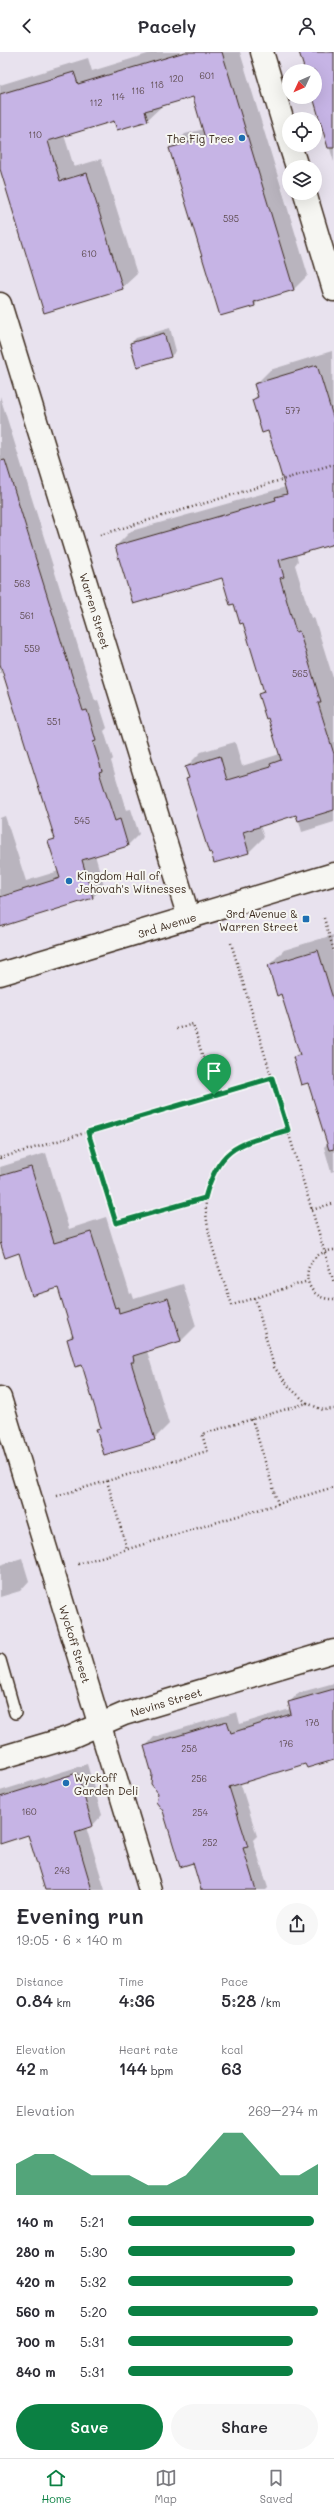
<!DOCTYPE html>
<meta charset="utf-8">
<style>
body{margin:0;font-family:Mali,sans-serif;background:#f7f7f7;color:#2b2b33;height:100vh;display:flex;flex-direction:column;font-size:15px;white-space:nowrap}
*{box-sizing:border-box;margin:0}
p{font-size:13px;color:#7c7c81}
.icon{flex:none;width:22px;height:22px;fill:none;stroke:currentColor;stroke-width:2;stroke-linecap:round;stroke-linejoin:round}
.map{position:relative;height:1838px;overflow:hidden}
.details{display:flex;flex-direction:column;background:#fff;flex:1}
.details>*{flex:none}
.needle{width:26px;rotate:226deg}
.fabs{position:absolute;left:282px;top:12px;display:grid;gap:8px}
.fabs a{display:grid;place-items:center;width:40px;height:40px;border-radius:50%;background:#fff;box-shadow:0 4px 16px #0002;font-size:20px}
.pin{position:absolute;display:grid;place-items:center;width:34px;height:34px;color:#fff;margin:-41px -17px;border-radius:50% 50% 50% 0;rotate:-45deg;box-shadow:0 0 4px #0007}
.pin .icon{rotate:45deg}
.round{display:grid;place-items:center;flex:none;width:42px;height:42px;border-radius:21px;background:#f7f7f7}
.summary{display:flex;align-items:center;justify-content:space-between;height:68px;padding:0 16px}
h1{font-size:22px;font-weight:600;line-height:30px}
.figures{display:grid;grid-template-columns:repeat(3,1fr);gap:6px;height:68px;padding:4px 16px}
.figures div{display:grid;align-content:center}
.figures b{font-size:17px;font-weight:600}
.figures small{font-size:11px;font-weight:400}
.figures p{font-size:11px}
.chart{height:112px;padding:8px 16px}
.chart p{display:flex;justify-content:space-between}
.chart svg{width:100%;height:72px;margin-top:4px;fill:#0b8043;opacity:.7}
.cta{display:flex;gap:8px;margin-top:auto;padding:8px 16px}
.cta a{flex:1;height:46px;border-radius:24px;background:#0b8043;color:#fff;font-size:16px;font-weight:600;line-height:46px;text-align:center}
.cta a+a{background:#f7f7f7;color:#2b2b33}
ul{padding:0 16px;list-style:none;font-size:13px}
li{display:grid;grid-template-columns:64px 48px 1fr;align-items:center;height:30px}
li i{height:10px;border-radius:5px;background:#0b8043}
header{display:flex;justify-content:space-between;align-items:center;height:52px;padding:0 16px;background:#fff;font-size:18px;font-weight:600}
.tabs{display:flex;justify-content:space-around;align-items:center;height:56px;border-top:1px solid #e1e1e2;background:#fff;font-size:11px;color:#7c7c81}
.tabs a{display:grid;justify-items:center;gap:2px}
.tabs .selected{color:#0b8043}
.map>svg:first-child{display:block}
.shadow{fill:#0003}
.building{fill:#c6b4e5;stroke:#3b2a1e}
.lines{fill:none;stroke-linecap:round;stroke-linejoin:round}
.service-casing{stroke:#3b2a1e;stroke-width:14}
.minor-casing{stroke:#3b2a1e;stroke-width:25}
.secondary-casing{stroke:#3b2a1e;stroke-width:25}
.path{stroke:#3b2a1e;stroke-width:2.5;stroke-dasharray:1 3;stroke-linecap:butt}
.service{stroke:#f6f6f2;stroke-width:11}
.minor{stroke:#f6f6f2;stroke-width:22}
.secondary{stroke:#f6f6f2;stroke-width:22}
.route-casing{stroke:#fff;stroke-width:8}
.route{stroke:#0b8043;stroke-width:5}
.poi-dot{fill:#1f6fb2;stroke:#f6f6f2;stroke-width:1.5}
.labels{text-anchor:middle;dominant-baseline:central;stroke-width:4;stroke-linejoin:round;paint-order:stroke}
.number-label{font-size:9px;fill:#5e4c50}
.poi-label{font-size:11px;fill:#3b2a1e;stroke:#f6f6f2;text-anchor:end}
.street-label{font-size:11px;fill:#3b2a1e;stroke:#f6f6f2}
</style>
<header><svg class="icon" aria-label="back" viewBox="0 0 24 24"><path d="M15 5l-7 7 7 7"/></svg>Pacely<svg class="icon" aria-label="person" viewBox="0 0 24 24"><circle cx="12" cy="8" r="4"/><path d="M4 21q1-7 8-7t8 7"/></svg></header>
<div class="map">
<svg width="334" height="1838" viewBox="0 0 334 1838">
<rect width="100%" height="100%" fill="#e8e2ee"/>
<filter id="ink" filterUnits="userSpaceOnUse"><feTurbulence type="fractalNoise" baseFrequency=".025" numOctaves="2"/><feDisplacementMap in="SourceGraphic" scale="8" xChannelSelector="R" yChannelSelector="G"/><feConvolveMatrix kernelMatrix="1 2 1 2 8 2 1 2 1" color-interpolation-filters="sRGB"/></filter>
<g filter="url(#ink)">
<path class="shadow" d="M154 0H240L308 223 294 237 260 247 255 253 170 97 185 82 204 77 193 44 162 54 147 68 115 67 64 83 74 115 101 107 137 222 122 236 0 113V33L88 6 92 19Z
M300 0H334V110L314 45 315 19H306Z
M170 276 176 299 171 304 138 314 131 291 136 286Z
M332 299 334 491 296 502 298 509 295 513 311 566 314 565 334 629V770L302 780 297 762 260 774 264 785 249 800 187 727 189 725 186 715 201 700 235 690 242 714 280 702 269 665 259 642 264 638 243 570 222 524 116 494 131 479 286 435 269 378 253 348 258 342 255 333 270 318Z
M0 344 95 649 98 648 107 676 104 679 113 707 111 709 126 758 131 757 139 782 128 793 95 803 104 834 93 845 0 874V766L5 764 26 829 59 819 50 790 55 785 4 620 0 621Z
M333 883 334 1119 331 1120 324 1095 328 1091 309 1029 294 1005 300 1000 282 941 269 913 284 898Z
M46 1101 69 1177 106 1165 130 1242 132 1241 134 1247 183 1232 196 1274 181 1289 147 1299 169 1372 154 1387 98 1377 101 1374 82 1312 68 1287 73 1282 59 1234 20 1200 0 1187V1115Z
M22 1506 29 1529 20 1539 0 1545V1513Z
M334 1631V1707L306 1710 240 1730 257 1784 253 1788 268 1836 266 1838H202L194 1810 159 1741 145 1695 154 1685 237 1660 240 1672 290 1657 289 1651 298 1641Z
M87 1712 102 1763 93 1773 86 1775 105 1838H46L29 1782 0 1784V1739Z"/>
<path class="building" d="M185 0H222L294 238 254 250 255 254 220 264 169 96 205 86 193 45 145 59 148 69 117 78 114 69 48 89 60 129 87 121 123 237 44 261 0 117V42L74 20 78 32Z
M299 0H334V96H328L313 45H315V19H305Z
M164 281 171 305 137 315 130 291Z
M317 313 334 368V492L279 508 284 525 280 526 296 580 299 579 310 614 321 651H318L334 702V758L298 769 296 763 243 780 249 801 214 811 211 800 209 801 186 727 189 726 185 715 220 704 227 728 271 715 270 712 281 708 268 666 266 667 258 642 264 640 243 571 240 572 234 552 230 553 222 526 133 552 115 494 276 448 275 445 287 442 268 379 262 381 252 348 258 345 254 332Z
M5 408 83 659 87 658 96 689 93 690 102 719 99 720 115 769 120 767 128 794 82 808 93 846 0 875V845L60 826 48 789 55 787 0 612V409Z
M318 898 334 950V1097L329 1098 308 1031 301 1033 293 1005 300 1003 281 942 277 944 268 913Z
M31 1115 54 1191 91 1180 115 1256 118 1255 119 1261 168 1246 181 1289 133 1304 134 1310H131L155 1388 104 1403 96 1377 101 1376 82 1313 75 1315 67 1287 73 1285 58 1236 32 1244 19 1201 5 1206 0 1190V1124Z
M334 1637V1708L307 1716 305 1712 229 1735 248 1795 243 1796 256 1838H201L193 1811 180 1815 163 1759 156 1750 158 1741 151 1732 152 1722 144 1694 227 1669 231 1681 291 1662 288 1650Z
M77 1721 93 1774 75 1780 92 1838H45L28 1783 0 1792V1745Z"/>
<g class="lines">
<g class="service-casing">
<path id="service" d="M0 1608 15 1661"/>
</g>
<g class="minor-casing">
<path id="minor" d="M262 0 289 90
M290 93 297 115
M305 141 334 238
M0 252 189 866
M0 1346 150 1838
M0 1706 71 1685 124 1662 334 1599"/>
</g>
<g class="secondary-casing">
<path id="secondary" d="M0 922 334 822"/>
</g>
<path class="path" d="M100 483 334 412
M324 866 334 899
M231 891 334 1231
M176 977 193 972 214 1043
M88 1080 116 1171 205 1146
M0 1106 272 1026
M312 1158 334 1151
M334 1198C297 1201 300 1249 334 1247
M255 1246 232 1253C216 1204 179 1129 238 1093 251 1085 273 1083 288 1078
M307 1351 323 1358 334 1357
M252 1367 278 1452
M107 1429 127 1497
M57 1444 207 1399 202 1382 307 1351 290 1336 274 1315 255 1246 308 1229
M78 1512 334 1435"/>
<use href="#service" class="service"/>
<use href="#minor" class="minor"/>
<use href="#secondary" class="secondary"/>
</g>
</g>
<g class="lines" filter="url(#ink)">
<g class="route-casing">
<path id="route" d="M272 1026 288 1078C240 1092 219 1093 205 1146L116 1171 88 1080Z"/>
</g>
<use href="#route" class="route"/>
</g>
<g class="poi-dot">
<circle cx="242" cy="86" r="4"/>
<circle cx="69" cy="829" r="4"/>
<rect x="302" y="863" width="8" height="8" rx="2"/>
<circle cx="66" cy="1731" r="4"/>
</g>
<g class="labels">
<g class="number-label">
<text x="207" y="23">601</text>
<text x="176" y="26">120</text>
<text x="157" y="32">118</text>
<text x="138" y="38">116</text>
<text x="118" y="44">114</text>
<text x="96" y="50">112</text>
<text x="35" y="82">110</text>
<text x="231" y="166">595</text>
<text x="89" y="201">610</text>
<text x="293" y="358">577</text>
<text x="22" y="531">563</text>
<text x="27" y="563">561</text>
<text x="32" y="596">559</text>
<text x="300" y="621">565</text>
<text x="54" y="669">551</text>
<text x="82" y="768">545</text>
<text x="312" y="1670">178</text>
<text x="286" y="1691">176</text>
<text x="189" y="1696">258</text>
<text x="199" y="1726">256</text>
<text x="29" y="1759">160</text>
<text x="200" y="1760">254</text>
<text x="210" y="1790">252</text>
<text x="62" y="1818">243</text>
</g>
<g class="poi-label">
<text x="234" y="86">The Fig Tree</text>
<text x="77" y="823" text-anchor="start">Kingdom Hall of<tspan x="77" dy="13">Jehovah's Witnesses</tspan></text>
<text x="298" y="861">3rd Avenue &amp;<tspan x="298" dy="13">Warren Street</tspan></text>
<text x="74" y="1725" text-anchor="start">Wyckoff<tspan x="74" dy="13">Garden Deli</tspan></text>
</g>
<g class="street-label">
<text transform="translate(95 559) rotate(73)">Warren Street</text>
<text transform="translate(167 873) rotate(-17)">3rd Avenue</text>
<text transform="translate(75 1592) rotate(73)">Wyckoff Street</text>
<text transform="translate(166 1650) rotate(-17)">Nevins Street</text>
</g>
</g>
</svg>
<div class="fabs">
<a><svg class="needle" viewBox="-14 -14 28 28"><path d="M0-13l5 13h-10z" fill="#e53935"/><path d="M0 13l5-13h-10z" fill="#7c7c81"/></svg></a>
<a><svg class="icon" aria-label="locate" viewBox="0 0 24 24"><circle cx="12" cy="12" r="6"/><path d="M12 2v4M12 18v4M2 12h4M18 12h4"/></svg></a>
<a><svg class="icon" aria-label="layers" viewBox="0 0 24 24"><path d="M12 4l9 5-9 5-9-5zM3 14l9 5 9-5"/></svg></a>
</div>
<div class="pin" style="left:214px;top:1043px;background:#1e9e55"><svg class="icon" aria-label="arrive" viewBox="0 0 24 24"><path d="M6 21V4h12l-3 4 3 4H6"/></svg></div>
</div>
<section class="details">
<div class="summary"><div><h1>Evening run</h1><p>19:05 · 6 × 140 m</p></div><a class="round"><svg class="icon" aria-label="share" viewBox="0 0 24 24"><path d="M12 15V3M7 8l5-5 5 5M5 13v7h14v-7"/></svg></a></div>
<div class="figures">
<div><p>Distance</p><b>0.84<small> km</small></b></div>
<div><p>Time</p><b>4:36</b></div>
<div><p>Pace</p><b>5:28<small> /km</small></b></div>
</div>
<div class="figures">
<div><p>Elevation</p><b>42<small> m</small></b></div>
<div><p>Heart rate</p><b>144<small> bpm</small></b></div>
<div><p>kcal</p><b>63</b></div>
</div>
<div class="chart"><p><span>Elevation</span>269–274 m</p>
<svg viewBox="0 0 160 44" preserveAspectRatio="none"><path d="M0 44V25L10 19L20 19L30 25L40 32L50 32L60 32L70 38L80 38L90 32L100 19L110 6L120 6L130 19L140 32L150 32L160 25V44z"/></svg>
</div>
<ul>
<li><b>140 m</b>5:21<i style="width:98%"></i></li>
<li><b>280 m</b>5:30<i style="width:88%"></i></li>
<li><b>420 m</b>5:32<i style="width:87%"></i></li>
<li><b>560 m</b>5:20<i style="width:100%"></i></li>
<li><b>700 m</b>5:31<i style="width:87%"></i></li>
<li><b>840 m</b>5:31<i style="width:87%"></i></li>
</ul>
<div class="cta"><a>Save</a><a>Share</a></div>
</section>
<nav class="tabs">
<a class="selected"><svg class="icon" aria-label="home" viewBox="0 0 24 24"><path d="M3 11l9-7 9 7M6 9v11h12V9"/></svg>Home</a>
<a><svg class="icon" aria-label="map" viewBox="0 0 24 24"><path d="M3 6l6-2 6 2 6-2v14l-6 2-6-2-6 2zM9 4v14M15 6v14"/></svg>Map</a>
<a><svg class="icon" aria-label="saved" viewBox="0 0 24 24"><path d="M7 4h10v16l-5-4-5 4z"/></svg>Saved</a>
</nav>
